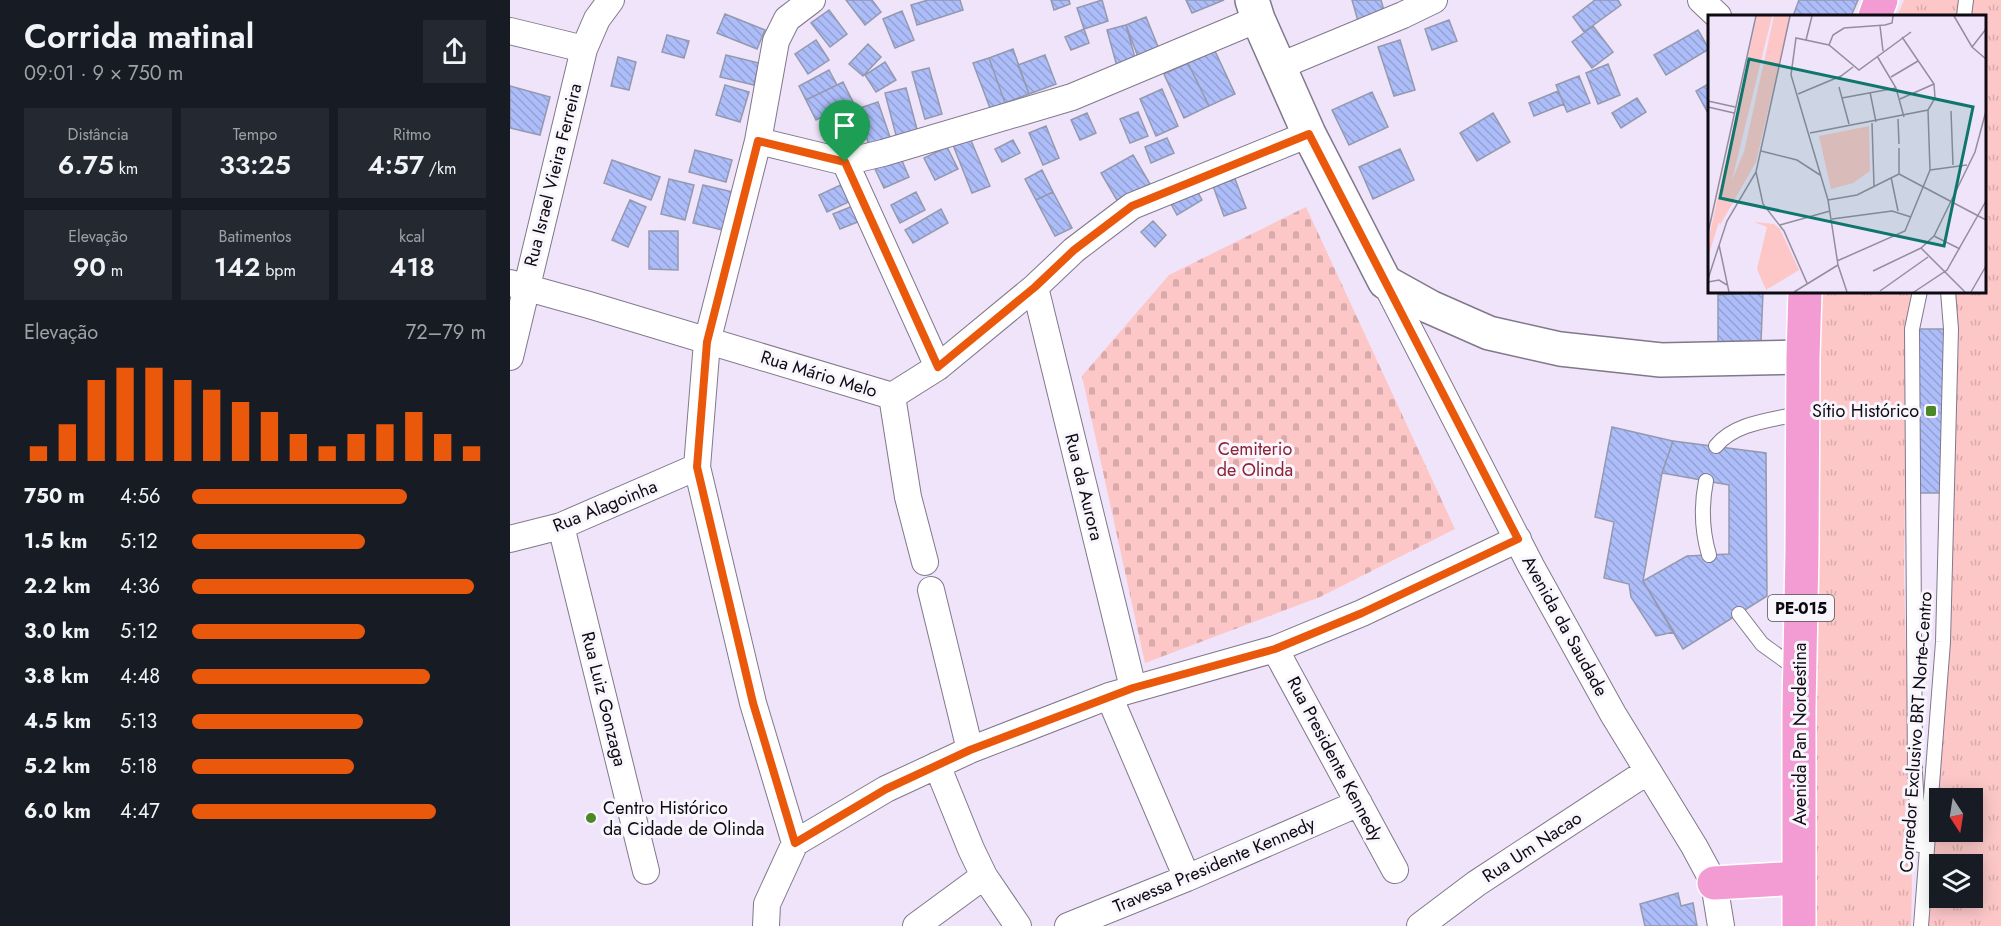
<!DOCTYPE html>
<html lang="pt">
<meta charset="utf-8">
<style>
body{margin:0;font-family:Jost,sans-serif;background:#242831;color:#f1f3f6;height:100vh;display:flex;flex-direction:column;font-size:22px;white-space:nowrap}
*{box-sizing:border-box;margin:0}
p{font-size:20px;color:#9ea1a6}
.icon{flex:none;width:33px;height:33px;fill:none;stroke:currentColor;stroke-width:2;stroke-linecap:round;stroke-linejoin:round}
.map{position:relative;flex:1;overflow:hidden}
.panel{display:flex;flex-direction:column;background:#171b24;width:510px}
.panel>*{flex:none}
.needle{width:39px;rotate:168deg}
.fabs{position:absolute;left:1419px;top:788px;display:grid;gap:12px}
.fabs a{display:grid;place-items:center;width:54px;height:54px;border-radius:0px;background:#171b24;box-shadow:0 3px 15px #0003;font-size:30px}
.pin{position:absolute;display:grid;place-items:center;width:51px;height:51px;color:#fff;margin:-62px -26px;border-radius:50% 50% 50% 0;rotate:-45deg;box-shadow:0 0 6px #0007}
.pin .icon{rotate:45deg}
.round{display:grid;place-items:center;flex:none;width:63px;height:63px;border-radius:0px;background:#242831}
.summary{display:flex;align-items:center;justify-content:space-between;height:102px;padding:0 24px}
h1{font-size:33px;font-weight:600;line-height:45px}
.stats{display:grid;grid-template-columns:repeat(3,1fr);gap:9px;height:102px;padding:6px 24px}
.stats div{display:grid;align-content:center;border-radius:0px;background:#242831;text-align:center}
.stats b{font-size:26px;font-weight:600}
.stats small{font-size:16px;font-weight:400}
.stats p{font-size:16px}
.chart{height:168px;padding:12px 24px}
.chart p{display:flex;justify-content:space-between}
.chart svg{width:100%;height:108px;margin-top:6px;stroke:#ea580c;stroke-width:6}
ul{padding:0 24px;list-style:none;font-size:20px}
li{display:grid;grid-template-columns:96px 72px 1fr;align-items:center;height:45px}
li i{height:15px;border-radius:8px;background:#ea580c}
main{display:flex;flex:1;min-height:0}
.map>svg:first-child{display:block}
.grass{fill:url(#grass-tufts);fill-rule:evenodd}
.cemetery{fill:url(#cemetery-stones)}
.building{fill:url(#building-back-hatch);stroke:#9499ae;stroke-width:1.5}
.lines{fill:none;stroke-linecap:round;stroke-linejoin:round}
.service-casing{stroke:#81788b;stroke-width:16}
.minor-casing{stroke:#81788b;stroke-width:28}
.tertiary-casing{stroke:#81788b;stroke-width:36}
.trunk-casing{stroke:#fff;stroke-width:36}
.service{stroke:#fff;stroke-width:14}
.minor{stroke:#fff;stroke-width:26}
.tertiary{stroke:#fff;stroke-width:33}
.trunk{stroke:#f39cd4;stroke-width:33}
.route-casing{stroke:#fff;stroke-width:12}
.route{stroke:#ea580c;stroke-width:8}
.poi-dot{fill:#4c8826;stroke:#f9f5fd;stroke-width:2}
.labels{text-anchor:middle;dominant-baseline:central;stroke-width:6;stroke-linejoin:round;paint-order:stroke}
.shield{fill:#f9f5fd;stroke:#545058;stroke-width:1.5}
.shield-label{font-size:16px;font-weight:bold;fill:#0d0a11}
.street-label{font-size:18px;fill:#0d0a11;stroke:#f9f5fd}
.poi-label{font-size:18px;fill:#0d0a11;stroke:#f9f5fd;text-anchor:end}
.park-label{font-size:18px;fill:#8c2233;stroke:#f9f5fd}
.inset-road{fill:none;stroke:#958d9d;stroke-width:1.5}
.view{fill:#0f766e;fill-opacity:0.15;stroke:#0f766e;stroke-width:3}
.inset-edge{fill:none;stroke:#0d0a11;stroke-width:3}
</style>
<main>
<section class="panel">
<div class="summary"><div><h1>Corrida matinal</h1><p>09:01 · 9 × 750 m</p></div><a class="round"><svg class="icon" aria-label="share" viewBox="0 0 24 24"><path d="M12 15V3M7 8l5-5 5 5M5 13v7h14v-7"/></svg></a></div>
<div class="stats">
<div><p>Distância</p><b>6.75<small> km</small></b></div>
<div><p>Tempo</p><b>33:25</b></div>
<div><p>Ritmo</p><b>4:57<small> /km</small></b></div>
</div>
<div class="stats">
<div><p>Elevação</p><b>90<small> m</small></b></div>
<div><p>Batimentos</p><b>142<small> bpm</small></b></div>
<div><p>kcal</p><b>418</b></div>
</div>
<div class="chart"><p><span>Elevação</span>72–79 m</p>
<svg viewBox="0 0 160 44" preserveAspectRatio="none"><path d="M5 44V38M15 44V29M25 44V11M35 44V6M45 44V6M55 44V11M65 44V15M75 44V20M85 44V24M95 44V33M105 44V38M115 44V33M125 44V29M135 44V24M145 44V33M155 44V38"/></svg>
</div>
<ul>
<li><b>750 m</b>4:56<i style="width:73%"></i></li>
<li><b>1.5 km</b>5:12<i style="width:59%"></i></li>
<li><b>2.2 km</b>4:36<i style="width:96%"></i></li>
<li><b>3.0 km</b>5:12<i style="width:59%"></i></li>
<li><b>3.8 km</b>4:48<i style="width:81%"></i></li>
<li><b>4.5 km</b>5:13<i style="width:58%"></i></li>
<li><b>5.2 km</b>5:18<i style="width:55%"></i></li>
<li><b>6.0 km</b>4:47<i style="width:83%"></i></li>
</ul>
</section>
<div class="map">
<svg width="1491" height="926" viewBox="0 0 1491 926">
<defs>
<pattern id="grass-tufts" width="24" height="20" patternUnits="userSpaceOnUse" patternTransform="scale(1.5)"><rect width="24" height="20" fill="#fdc7c8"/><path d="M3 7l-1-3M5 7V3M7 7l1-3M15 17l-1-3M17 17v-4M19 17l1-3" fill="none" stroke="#d8aaab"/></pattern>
<pattern id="cemetery-stones" width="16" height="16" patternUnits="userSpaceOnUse" patternTransform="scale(1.5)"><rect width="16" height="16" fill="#fdc7c8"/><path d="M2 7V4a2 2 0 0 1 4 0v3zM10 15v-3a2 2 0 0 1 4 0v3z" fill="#d8aaab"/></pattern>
<pattern id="building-back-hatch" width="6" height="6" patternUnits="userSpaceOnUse" patternTransform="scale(1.5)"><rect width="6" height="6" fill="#adbdf9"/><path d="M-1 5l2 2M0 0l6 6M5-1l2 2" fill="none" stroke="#94a1d4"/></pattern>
</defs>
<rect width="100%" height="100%" fill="#efe4fa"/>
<path class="grass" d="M1394 0H1449L1448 16H1387Z
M1455 0H1491V926H1411L1438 493 1436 291H1474V16H1453ZM1430 798H1462V831H1430ZM1430 864H1462V897H1430Z
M1308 291H1405L1397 327 1394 574 1402 889 1401 926H1303L1309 532Z"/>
<path class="cemetery" d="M796 207 945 529 810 597 635 663 572 376 659 275Z"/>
<path class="building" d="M336 0H362L371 12 355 25Z
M418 0H450L453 10 407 25 401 5Z
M541 0H559L560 4 544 10Z
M592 0 598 21 574 29 567 8Z
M676 0H714L682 13Z
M842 0H871L875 14 848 21Z
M1085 0H1108L1111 5 1074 32 1063 17Z
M1289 0H1348L1341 16H1283Z
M319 10 337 34 320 47 301 23Z
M392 11 404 40 385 48 373 19Z
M215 14 255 30 247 49 207 33Z
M636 17 649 49 628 57 616 25Z
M939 20 947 41 922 50 915 29Z
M616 25 627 65 608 70 597 30Z
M1083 26 1103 52 1082 68 1062 42Z
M574 29 579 43 561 50 555 37Z
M1188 30 1199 49 1156 75 1144 55Z
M157 35 179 41 174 58 152 52Z
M306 40 319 60 298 74 285 54Z
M890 40 905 90 884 96 868 47Z
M358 44 371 57 353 76 339 64Z
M503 49 519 94 495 103 479 58Z
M705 51 725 94 699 106 678 63Z
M216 55 249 63 244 85 210 77Z
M535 55 546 84 519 94 508 65Z
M108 57 126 62 119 90 101 86Z
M479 58 495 103 480 108 463 63Z
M375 62 386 80 366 92 355 75Z
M678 63 699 106 674 118 654 74Z
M1098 64 1110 95 1088 104 1076 73Z
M419 68 432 114 415 119 402 72Z
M319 70 327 85 296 100 289 86Z
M1069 76 1080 103 1057 112 1046 85Z
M333 82 343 102 306 120 296 100Z
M1200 83V117L1186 91Z
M215 85 239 92 230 122 206 115Z
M0 86 40 97 30 135 0 128Z
M396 88 408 133 387 139 375 93Z
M652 89 668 126 646 136 630 99Z
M1048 91 1054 104 1024 116 1019 103Z
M862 92 878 127 839 145 822 110Z
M1127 98 1136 112 1111 128 1102 113Z
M368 102 380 137 359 145 347 109Z
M347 109 356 134 325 145 316 120Z
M628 112 638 136 620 143 610 119Z
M577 113 586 133 570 140 561 120Z
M983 113 1000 142 967 161 950 133Z
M536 126 549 158 533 165 519 133Z
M460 138 480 186 462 193 443 145Z
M657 138 664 153 641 163 635 147Z
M503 140 510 153 492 162 485 149Z
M437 147 448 169 425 180 414 158Z
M890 149 904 180 863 199 849 167Z
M185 150 222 160 216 182 179 172Z
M623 155 640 184 608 202 591 173Z
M390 156 399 177 374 188 364 167Z
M102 160 150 177 141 200 94 183Z
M532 170 543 192 526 200 515 179Z
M159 179 184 185 175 220 151 214Z
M725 179 736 208 714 216 703 186Z
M337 182 345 199 317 212 309 195Z
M193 185 223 192 213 230 183 223Z
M685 187 692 200 667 215 660 202Z
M406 192 415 210 390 223 381 205Z
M543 192 562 228 545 236 526 200Z
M120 200 136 207 118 247 102 240Z
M348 204 355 219 330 229 323 214Z
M431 209 438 223 403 243 395 230Z
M643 221 656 235 645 247 631 232Z
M139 231H168V270L139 269Z
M1253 292 1251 342H1208V295Z
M1402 329H1440L1438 493H1403Z
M1102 427 1163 441 1152 473 1133 581 1164 632 1146 636 1121 597 1119 584 1094 578 1104 522 1085 517Z
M1163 441 1256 453 1257 596 1173 649 1133 581 1177 556 1219 554V485L1152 473Z
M1168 893 1171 906 1183 903 1187 926H1135L1130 904Z"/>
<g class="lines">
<g class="service-casing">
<path id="service" d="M1454 16 1456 0
M1206 446C1225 422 1264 420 1292 413
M1196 481C1191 506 1192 531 1199 555
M1229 614 1252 644 1288 670
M1409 845 1405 773 1402 329 1410 291
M1411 926 1433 642 1441 329 1438 291"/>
</g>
<g class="minor-casing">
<path id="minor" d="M1191 0 1208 16
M0 31 74 49
M770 66 893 15 924 0
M248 141 335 162 373 153 562 97 748 19
M335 162 428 367
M875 282 1021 566 1103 714 1184 846 1204 883 1211 926
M0 283 79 305 382 396 428 367 525 287 564 250 622 206 799 134
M525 287 623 688
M0 357 74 49 87 19 101 0
M382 396 398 497 415 562
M51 526 136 871
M0 539 51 526 187 467
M421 590 460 750
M765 649 885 870
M599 696 677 878
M427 765 461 849 474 876 508 926
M285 843 243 703 187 467 197 342 248 141 266 41 277 19 302 0
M256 926 257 904 285 843 376 789 460 750 599 696 765 649 852 613 1008 539
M406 926 474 876
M558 926 677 878 849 803
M910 926 967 883 1138 771"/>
</g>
<g class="tertiary-casing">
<path id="tertiary" d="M742 0 748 19 799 134 875 282 920 307 979 333 1050 349 1151 360 1293 357"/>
</g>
<g class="trunk-casing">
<path id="trunk" d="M1365 16 1371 0
M1204 883 1289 878
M1289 926V710L1292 551 1293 357 1295 291"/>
</g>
<use href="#service" class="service"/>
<use href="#minor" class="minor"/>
<use href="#tertiary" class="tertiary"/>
<use href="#trunk" class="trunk"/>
</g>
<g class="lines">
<g class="route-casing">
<path id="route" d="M799 134 1008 539 852 613 765 649 623 688 460 750 376 789 285 843 243 703 187 467 197 342 248 141 335 162 428 367 525 287 564 250 622 206Z"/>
</g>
<use href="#route" class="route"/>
</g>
<g class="poi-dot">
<rect x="1415" y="405" width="12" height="12" rx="3"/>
<circle cx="81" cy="818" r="6"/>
</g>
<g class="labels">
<rect class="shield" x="1258" y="595" width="66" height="26" rx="4.5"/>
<g class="shield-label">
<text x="1291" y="608">PE-015</text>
</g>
<g class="street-label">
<text transform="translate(43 175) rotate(-76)">Rua Israel Vieira Ferreira</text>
<text transform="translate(309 374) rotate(17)">Rua Mário Melo</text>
<text transform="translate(574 487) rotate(76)">Rua da Aurora</text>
<text transform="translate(95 506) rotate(-22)">Rua Alagoinha</text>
<text transform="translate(1055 626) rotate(61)">Avenida da Saudade</text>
<text transform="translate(94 699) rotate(76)">Rua Luiz Gonzaga</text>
<text transform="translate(1406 732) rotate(-86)">Corredor Exclusivo BRT Norte-Centro</text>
<text transform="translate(1290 734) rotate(-90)">Avenida Pan Nordestina</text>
<text transform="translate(825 759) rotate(62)">Rua Presidente Kennedy</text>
<text transform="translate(1022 847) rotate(-33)">Rua Um Nacao</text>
<text transform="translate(704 865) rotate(-23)">Travessa Presidente Kennedy</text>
</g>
<g class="poi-label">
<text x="1409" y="411">Sítio Histórico</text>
<text x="93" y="808" text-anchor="start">Centro Histórico<tspan x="93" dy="21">da Cidade de Olinda</tspan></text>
</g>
<g class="park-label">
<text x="745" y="449">Cemiterio<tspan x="745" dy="21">de Olinda</tspan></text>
</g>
</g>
<g transform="translate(1198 15)">
<rect width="278" height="278" fill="#efe4fa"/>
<path d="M49 1H64L24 165 36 137 66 1H82L48 147 12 210 11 207 0 242 2 218Z" fill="#fdc7c8"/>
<path d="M46 207 66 209 72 214 91 255 58 275 49 254 59 212Z" fill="#fdc7c8"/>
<path d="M161 111 162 156 145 168 123 174 111 121Z" fill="#fdc7c8"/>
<path class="inset-road" d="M246 1 264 32 278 44M172 11 175 36M98 25 104 1M121 30 125 20 136 13 177 10 184 8 185 1M264 32 278 14M169 41 188 73 196 102M183 62 210 46M131 72 141 109M162 77 168 107M90 79 133 61 145 52M134 83 188 73M192 84 226 69M0 86 27 92M0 92 26 98M243 96 245 150M190 104 191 129M164 108 166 171M102 118 220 95 227 83 226 69 194 22M53 136 89 145 112 160M222 155 259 150M48 157 55 189 76 216 99 268M191 159 278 205M191 159V133M183 162 190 196M120 185 149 180 191 159M124 204 184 196 203 202M72 210 122 196M0 218 48 1M226 221 252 234M11 230 21 277M213 233 257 277M129 246 197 216 222 155 220 95M165 256 213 233 226 221 267 137 278 96M0 264 19 206 48 157 82 1M0 267 11 265 19 270M172 276 220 242M86 277 130 250M139 277 130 250 120 185 83 60 88 23 121 30 151 55 203 17M206 277 239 255 278 186M263 277 278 251"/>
<path class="view" d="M41 44 265 92 236 231 12 183Z"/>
<rect width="278" height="278" class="inset-edge"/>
</g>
</svg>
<div class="fabs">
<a><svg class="needle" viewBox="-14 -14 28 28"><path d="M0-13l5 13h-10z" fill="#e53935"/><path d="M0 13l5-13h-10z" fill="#9ea1a6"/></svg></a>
<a><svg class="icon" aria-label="layers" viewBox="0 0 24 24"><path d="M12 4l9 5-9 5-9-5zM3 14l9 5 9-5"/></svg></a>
</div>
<div class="pin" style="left:335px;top:162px;background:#1e9e55"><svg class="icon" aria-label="arrive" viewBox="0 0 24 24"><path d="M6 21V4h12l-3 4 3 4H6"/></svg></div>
</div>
</main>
